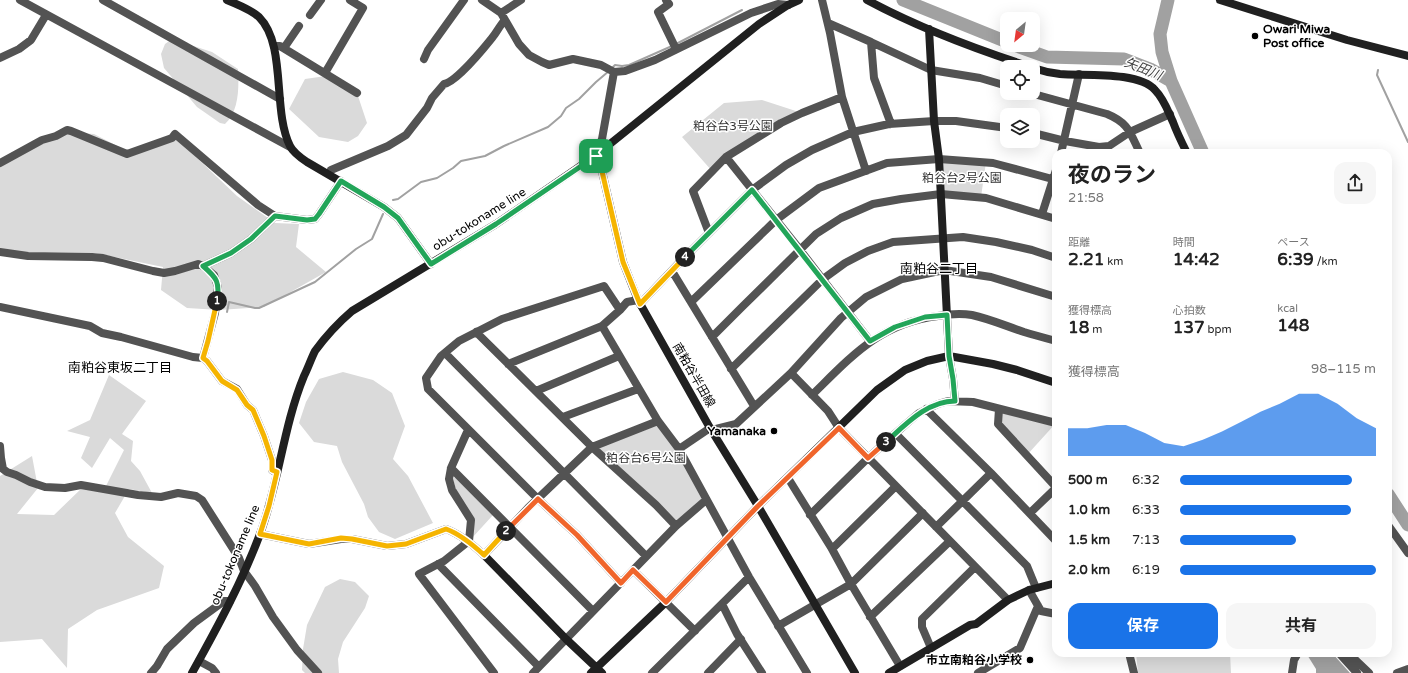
<!DOCTYPE html>
<html lang="ja">
<meta charset="utf-8">
<style>
body{margin:0;font-family:"Varela Round","Noto Sans JP",sans-serif;background:#f6f6f6;color:#222;height:100vh;display:flex;flex-direction:column;font-size:15px;white-space:nowrap}
*{box-sizing:border-box;margin:0}
p{font-size:13px;color:#767676}
.icon{flex:none;width:22px;height:22px;fill:none;stroke:currentColor;stroke-width:2;stroke-linecap:round;stroke-linejoin:round}
.map{position:relative;flex:1;overflow:hidden}
.details{position:absolute;left:1052px;top:149px;width:340px;height:508px;display:flex;flex-direction:column;background:#fff;border-radius:12px;box-shadow:0 4px 16px #0002}
.details>*{flex:none}
.needle{width:26px;rotate:209deg}
.fabs{position:absolute;left:1000px;top:12px;display:grid;gap:8px}
.fabs a{display:grid;place-items:center;width:40px;height:40px;border-radius:8px;background:#fff;box-shadow:0 4px 16px #0002;font-size:20px}
.pin{position:absolute;display:grid;place-items:center;width:34px;height:34px;color:#fff;margin:-17px;border-radius:8px;box-shadow:0 2px 6px #0006}
.km{position:absolute;width:20px;height:20px;margin:-10px;border-radius:50%;background:#222;color:#fff;font-size:11px;line-height:20px;text-align:center}
.round{display:grid;place-items:center;flex:none;width:42px;height:42px;border-radius:12px;background:#f6f6f6}
.headline{display:flex;align-items:center;justify-content:space-between;height:68px;padding:0 16px}
h1{font-size:22px;font-weight:700;line-height:30px}
.figures{display:grid;grid-template-columns:repeat(3,1fr);gap:6px;height:68px;padding:4px 16px}
.figures div{display:grid;align-content:center}
.figures b{font-size:17px;font-weight:700}
.figures small{font-size:11px;font-weight:400}
.figures p{font-size:11px}
.chart{height:112px;padding:8px 16px}
.chart p{display:flex;justify-content:space-between}
.chart svg{width:100%;height:72px;margin-top:4px;fill:#1a73e8;opacity:.7}
.cta{display:flex;gap:8px;margin-top:auto;padding:8px 16px}
.cta a{flex:1;height:46px;border-radius:12px;background:#1a73e8;color:#fff;font-size:16px;font-weight:700;line-height:46px;text-align:center}
.cta a+a{background:#f6f6f6;color:#222}
ul{padding:0 16px;list-style:none;font-size:13px}
li{display:grid;grid-template-columns:64px 48px 1fr;align-items:center;height:30px}
li i{height:10px;border-radius:5px;background:#1a73e8}
.map>svg:first-child{display:block}
.green{fill:#dadada}
.water{fill:#a1a1a1}
.lines{fill:none;stroke-linecap:round;stroke-linejoin:round}
.stream{stroke:#a1a1a1;stroke-width:2}
.river{stroke:#a1a1a1;stroke-width:13}
.street{stroke:#535353;stroke-width:8}
.secondary{stroke:#202020;stroke-width:8}
.split-1-casing{stroke:#fff;stroke-width:8}
.split-2-casing{stroke:#fff;stroke-width:8}
.split-3-casing{stroke:#fff;stroke-width:8}
.split-4-casing{stroke:#fff;stroke-width:8}
.split-5-casing{stroke:#fff;stroke-width:8}
.split-1{stroke:#22a559;stroke-width:5}
.split-2{stroke:#f5b400;stroke-width:5}
.split-3{stroke:#f0652b;stroke-width:5}
.split-4{stroke:#22a559;stroke-width:5}
.split-5{stroke:#f5b400;stroke-width:5}
.poi-dot{fill:#000;stroke:#fff;stroke-width:1.5}
.labels{text-anchor:middle;dominant-baseline:central;stroke-width:3;stroke-linejoin:round;paint-order:stroke}
.poi-label{font-size:12px;font-weight:bold;fill:#000;stroke:#fff;text-anchor:end}
.park-label{font-size:12px;fill:#313131;stroke:#fff}
.street-label{font-size:12px;fill:#000;stroke:#fff}
.water-label{font-size:13px;font-style:italic;fill:#424242;stroke:#fff}
.neighbourhood-label{font-size:13px;fill:#000;stroke:#fff}
</style>
<div class="map">
<svg width="1408" height="673" viewBox="0 0 1408 673">
<rect width="100%" height="100%" fill="#fff"/>
<path class="green" d="M172 39 212 52 238 69C239 88 239 111 225 124L220 123 197 107 164 68 161 54 165 44Z
M333 75 358 96 367 123 358 136 348 142 319 137 289 109 305 79Z
M762 100 802 113 781 123 712 171 682 137 724 103Z
M67 132 94 134 135 155 176 138 237 196 275 223 299 224 296 247 326 272 264 307 219 310 187 308 161 290 163 267 95 253 12 252 0 249V164Z
M939 159 986 162 981 197 941 194Z
M343 372 373 380 392 393 405 426 393 459 408 476 433 523 395 539 379 532 368 517 364 504 342 462 337 446 314 442 299 423 306 402 319 379Z
M109 375 146 401 122 434 133 441 131 461 140 471 152 493 129 489 115 513 128 537 164 566 159 588 97 610 68 629 67 668 42 639 0 642V476L32 456 38 488 17 514 54 515 83 487 103 492 124 450 110 438 92 468 81 458 90 437 67 431 90 420Z
M999 409 1056 423 1027 455 998 424Z
M658 421 706 500 676 526 592 447Z
M455 477 493 515 472 538 473 531 456 490 453 479Z
M340 579 355 582 369 596 365 608 343 642 338 659 339 673H305L302 670 303 649 307 625 325 587Z
M1136 653H1230L1231 673H1138Z"/>
<path class="water" d="M1306 653H1332L1350 673H1316V669Z"/>
<g class="lines">
<path class="stream" d="M676 44 742 10
M612 68 615 65 622 66 629 65 672 46
M1378 70 1377 75 1408 142
M393 200 398 199 421 182 437 178 453 168 461 161 485 156 504 146 548 127 561 116 566 108 579 99 596 82 609 71
M227 312 229 302 255 308H259L315 282 356 249 372 239 383 214"/>
<path class="river" d="M903 0 1007 42
M1168 0 1160 34 1162 52 1171 81 1203 153
M1014 45 1047 57 1124 59 1150 69 1171 81
M1388 494 1408 525"/>
<path class="street" d="M20 0 290 147
M103 0 280 99
M482 0 501 13 519 44 529 55 542 62 549 65 573 59 601 65 614 72 625 71 655 60 751 13 778 4 788 5
M666 0 669 4 658 12 676 49
M822 0 830 33 842 97 866 171
M501 13 521 0
M310 15 321 0
M828 23 871 42 874 78 891 124
M871 42 931 70 980 78 1007 86
M274 46H280L357 93
M284 48 299 26
M0 58 19 49 31 40 46 15
M424 59 428 50 464 0
M325 73 363 8 350 0
M1030 93 1107 114C1129 123 1130 133 1140 153
M1033 133 1065 141 1099 147 1109 146 1130 132 1170 114
M1061 153 1079 74
M595 156 602 139 614 72
M726 157 797 246 870 341
M0 163 42 140 56 136 67 130 71 131 127 154 172 138 175 134 258 205 275 216 307 220 315 219 319 214 341 181
M331 170 388 146 406 135 427 108 432 98 444 84C456 82 484 48 492 38 497 32 500 25 505 20
M1042 214 1056 170
M709 233 693 191 726 157 781 123 802 113 842 97
M0 252 28 256 92 257 103 258 153 271 164 273 175 271 198 264 203 266 214 275 218 287 215 313 203 358
M203 266 231 253 251 239 275 216
M672 271 754 406
M638 300 627 302 620 310 602 326 658 421 679 449 749 577 807 673
M691 302 776 220 819 188 887 163 939 159 993 163 1056 180
M640 304 679 263 752 190 786 165 812 150 853 132 889 124 934 121H956L1007 128
M0 307 90 326 102 333 121 337 193 357 203 358 207 361 222 381 237 389 247 405 253 410 264 436 272 460V470L277 473
M620 310 604 286 502 319 459 341 441 356 426 378 428 389 538 499 577 535 621 583
M476 332 592 447 656 505 676 526
M712 337 742 307 816 234 841 218 873 204 901 199 941 194 986 198 1056 219
M445 353 646 556
M949 356 953 379 955 401
M508 364 602 326
M731 369 823 279 845 263 868 251 893 242 963 237 996 242 1032 250 1056 258
M791 373 828 411 839 428 1008 600
M536 391 619 356
M812 395C851 357 880 323 938 316 949 314 961 313 972 315 990 319 1006 326 1024 332 1034 335 1045 338 1056 341
M926 409 991 473 1056 541
M999 409 998 424 1056 487
M563 417 638 389
M468 430 451 468 449 479 452 490 471 520 469 541 444 561 419 574 494 673
M712 430 736 424 791 373 841 318 866 297 902 279 944 270 991 277 1056 297
M896 434 1027 566 1036 588
M0 446 1 458 3 469 7 472 16 475 30 482 45 487 65 488 81 485 138 495 161 497 178 493 196 496 202 500 239 558 244 571 255 586 273 617 297 650 318 673
M679 449 710 428
M451 468 593 611
M788 478 832 549 851 584 900 666
M1030 513 1056 488
M810 515 868 458 906 424 919 413 938 404 948 401 973 402 1056 423
M1388 525 1408 553
M936 527 991 473
M260 534 309 544 341 539H352L387 546 406 544 446 529C460 534 472 544 484 555L528 508 592 447 658 421
M832 549 896 486
M438 564 539 667
M633 570 695 631
M1029 590 1041 611 1056 614
M722 604 737 634 762 673
M870 617 950 541
M778 626 851 584 923 513
M931 648 922 627V619L975 567
M1129 653 1134 673
M1339 653 1357 673
M1348 653 1369 673
M199 661 212 668 216 673
M151 673 157 666 167 649 194 623 224 601H230
M533 673 676 526 706 500
M652 673 749 577
M708 673 741 639
M978 673 1020 648 1038 606
M1292 673 1294 660 1298 653
M1397 673 1408 669"/>
<path class="secondary" d="M227 0C238 5 250 9 259 17 287 45 272 110 290 146 293 152 301 158 307 162L384 207 398 218 431 264
M867 0C919 28 975 49 1031 67
M1220 0 1347 40 1408 56
M929 29 934 121 939 159 949 356
M1033 68C1042 71 1051 73 1060 74 1084 76 1139 71 1155 90 1164 99 1168 111 1173 122 1177 133 1182 143 1187 153
M595 156 601 167 623 262 638 300 710 428 758 506 855 673
M484 555 566 639 602 673
M192 673C217 628 242 582 260 534 279 483 283 427 304 376 308 368 311 359 315 351 326 336 338 323 352 311L496 224 595 156 759 24 788 5 799 0
M591 673 666 602 758 506 877 390 905 370 927 361 949 356 993 364 1017 370 1056 383
M889 673 970 625 976 624 1008 600 1029 590 1056 583"/>
</g>
<g class="lines">
<g class="split-1-casing">
<path id="split-1" d="M217 301C220 282 217 278 203 266L231 253 251 239 275 216 307 220 315 219 319 214 341 181 384 207 398 218 431 264 496 224 596 156"/>
</g>
<g class="split-2-casing">
<path id="split-2" d="M217 301 208 341 203 358 207 361 222 381 237 390 247 405 253 410 264 436 272 460V470L277 472 269 506 260 534 309 544 341 538 352 539 387 546 406 544 446 529C460 534 472 544 484 555L506 531"/>
</g>
<g class="split-3-casing">
<path id="split-3" d="M506 531 538 499 577 535 621 583 633 570 666 602 758 506 839 428 868 458 886 442"/>
</g>
<g class="split-4-casing">
<path id="split-4" d="M685 257 752 190 870 341 895 327 925 317 947 315 949 356 953 379 955 401C927 401 905 425 886 442"/>
</g>
<g class="split-5-casing">
<path id="split-5" d="M596 156 601 167 623 262 640 304 685 257"/>
</g>
<use href="#split-1" class="split-1"/>
<use href="#split-2" class="split-2"/>
<use href="#split-3" class="split-3"/>
<use href="#split-4" class="split-4"/>
<use href="#split-5" class="split-5"/>
</g>
<g class="poi-dot">
<circle cx="1255" cy="36" r="4"/>
<circle cx="774" cy="431" r="4"/>
<circle cx="1030" cy="660" r="4"/>
</g>
<g class="labels">
<g class="poi-label">
<text x="1263" y="29" text-anchor="start">Owari Miwa<tspan x="1263" dy="14">Post office</tspan></text>
<text x="766" y="431">Yamanaka</text>
<text x="1022" y="660">市立南粕谷小学校</text>
</g>
<g class="park-label">
<text x="733" y="126">粕谷台3号公園</text>
<text x="962" y="178">粕谷台2号公園</text>
<text x="646" y="458">粕谷台6号公園</text>
</g>
<g class="street-label">
<text transform="translate(479 219) rotate(-32)">obu-tokoname line</text>
<text transform="translate(694 375) rotate(60)">南粕谷半田線</text>
<text transform="translate(235 555) rotate(-67)">obu-tokoname line</text>
</g>
<g class="water-label">
<text transform="translate(1143 69) rotate(22)">矢田川</text>
</g>
<g class="neighbourhood-label">
<text x="939" y="269">南粕谷二丁目</text>
<text x="120" y="368">南粕谷東坂二丁目</text>
</g>
</g>
</svg>
<div class="fabs">
<a><svg class="needle" viewBox="-14 -14 28 28"><path d="M0-13l5 13h-10z" fill="#e53935"/><path d="M0 13l5-13h-10z" fill="#767676"/></svg></a>
<a><svg class="icon" aria-label="locate" viewBox="0 0 24 24"><circle cx="12" cy="12" r="6"/><path d="M12 2v4M12 18v4M2 12h4M18 12h4"/></svg></a>
<a><svg class="icon" aria-label="layers" viewBox="0 0 24 24"><path d="M12 4l9 5-9 5-9-5zM3 14l9 5 9-5"/></svg></a>
</div>
<div class="pin" style="left:596px;top:156px;background:#1e9e55"><svg class="icon" aria-label="arrive" viewBox="0 0 24 24"><path d="M6 21V4h12l-3 4 3 4H6"/></svg></div>
<b class="km" style="left:217px;top:301px">1</b>
<b class="km" style="left:506px;top:531px">2</b>
<b class="km" style="left:886px;top:442px">3</b>
<b class="km" style="left:685px;top:257px">4</b>
<section class="details">
<div class="headline"><div><h1>夜のラン</h1><p>21:58</p></div><a class="round"><svg class="icon" aria-label="share" viewBox="0 0 24 24"><path d="M12 15V3M7 8l5-5 5 5M5 13v7h14v-7"/></svg></a></div>
<div class="figures">
<div><p>距離</p><b>2.21<small> km</small></b></div>
<div><p>時間</p><b>14:42</b></div>
<div><p>ペース</p><b>6:39<small> /km</small></b></div>
</div>
<div class="figures">
<div><p>獲得標高</p><b>18<small> m</small></b></div>
<div><p>心拍数</p><b>137<small> bpm</small></b></div>
<div><p>kcal</p><b>148</b></div>
</div>
<div class="chart"><p><span>獲得標高</span>98–115 m</p>
<svg viewBox="0 0 160 44" preserveAspectRatio="none"><path d="M0 44V27L10 27L20 25L30 25L40 30L50 36L60 38L70 34L80 29L90 23L100 17L110 12L120 6L130 6L140 12L150 21L160 27V44z"/></svg>
</div>
<ul>
<li><b>500 m</b>6:32<i style="width:88%"></i></li>
<li><b>1.0 km</b>6:33<i style="width:87%"></i></li>
<li><b>1.5 km</b>7:13<i style="width:59%"></i></li>
<li><b>2.0 km</b>6:19<i style="width:100%"></i></li>
</ul>
<div class="cta"><a>保存</a><a>共有</a></div>
</section>
</div>
